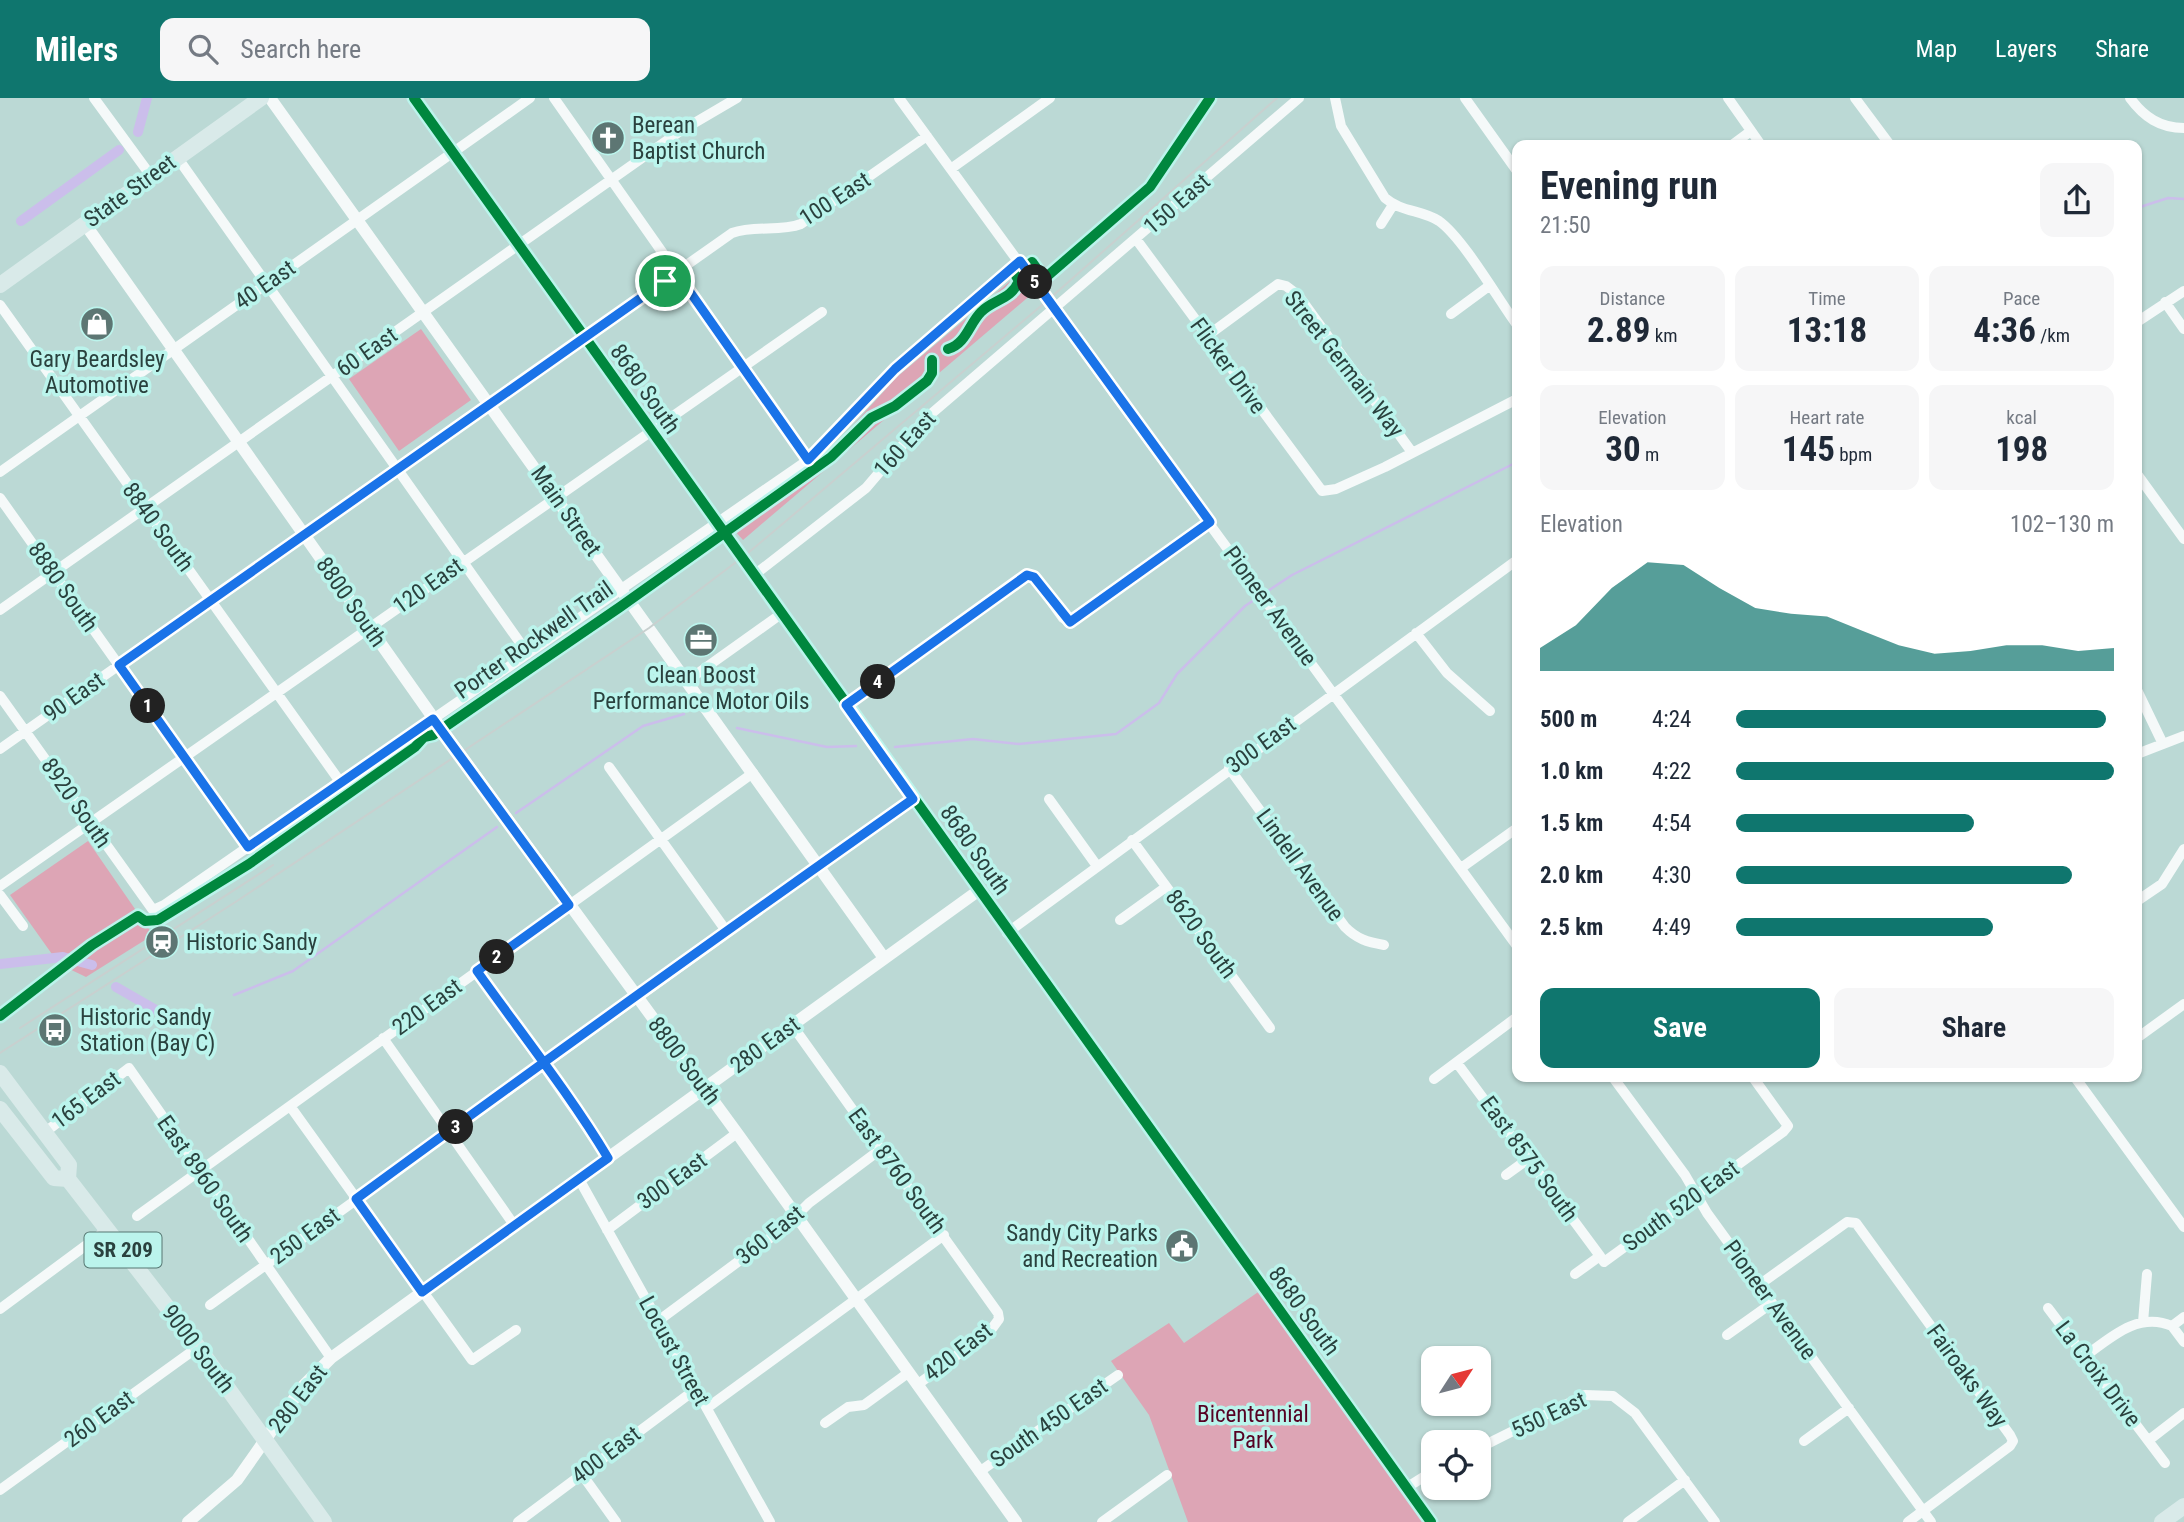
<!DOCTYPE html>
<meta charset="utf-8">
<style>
body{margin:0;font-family:"Roboto Condensed",sans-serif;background:#f6f6f7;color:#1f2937;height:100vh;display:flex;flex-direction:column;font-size:26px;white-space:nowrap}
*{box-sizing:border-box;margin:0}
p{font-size:23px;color:#747a83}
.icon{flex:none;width:38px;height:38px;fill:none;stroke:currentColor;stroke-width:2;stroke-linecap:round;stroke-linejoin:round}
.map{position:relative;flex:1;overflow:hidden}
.side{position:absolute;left:1512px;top:42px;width:630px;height:942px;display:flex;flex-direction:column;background:#fff;border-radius:14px;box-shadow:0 2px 5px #0004}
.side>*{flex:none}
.needle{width:46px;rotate:54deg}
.controls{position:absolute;left:1421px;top:1248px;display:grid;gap:14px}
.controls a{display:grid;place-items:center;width:70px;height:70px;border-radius:14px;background:#fff;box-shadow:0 2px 5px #0004;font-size:35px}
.pin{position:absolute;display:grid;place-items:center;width:60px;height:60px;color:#fff;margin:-30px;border:4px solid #fff;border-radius:50%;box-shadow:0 2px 7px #0007}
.km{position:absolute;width:35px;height:35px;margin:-18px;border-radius:50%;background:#222;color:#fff;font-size:19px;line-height:35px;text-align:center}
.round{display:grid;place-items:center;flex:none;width:74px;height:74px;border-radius:14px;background:#f6f6f7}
.head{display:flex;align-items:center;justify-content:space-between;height:119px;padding:0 28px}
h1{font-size:38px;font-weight:700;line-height:52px}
.figures{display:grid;grid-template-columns:repeat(3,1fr);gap:10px;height:119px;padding:7px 28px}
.figures div{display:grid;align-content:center;border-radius:14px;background:#f6f6f7;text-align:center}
.figures b{font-size:35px;font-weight:700}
.figures small{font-size:19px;font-weight:400}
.figures p{font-size:19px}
.chart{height:196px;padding:14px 28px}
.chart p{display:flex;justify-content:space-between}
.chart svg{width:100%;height:126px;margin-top:7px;fill:#0f766e;opacity:.7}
.cta{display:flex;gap:14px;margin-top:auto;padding:14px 28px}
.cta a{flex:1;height:80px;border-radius:14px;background:#0f766e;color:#fff;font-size:28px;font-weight:700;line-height:80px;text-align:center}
.cta a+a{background:#f6f6f7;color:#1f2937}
ul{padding:0 28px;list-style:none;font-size:23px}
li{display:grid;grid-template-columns:112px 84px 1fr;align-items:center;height:52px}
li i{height:18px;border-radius:9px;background:#0f766e}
header{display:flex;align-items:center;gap:42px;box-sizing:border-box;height:98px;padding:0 35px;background:#0f766e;color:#fff}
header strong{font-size:33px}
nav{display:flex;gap:38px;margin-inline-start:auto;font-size:24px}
.search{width:490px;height:63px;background:#f6f6f7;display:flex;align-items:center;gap:18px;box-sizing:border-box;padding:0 24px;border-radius:14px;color:#747a83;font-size:26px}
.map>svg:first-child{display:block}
.green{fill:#dda5b5}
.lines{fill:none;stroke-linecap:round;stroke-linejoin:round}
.stream{stroke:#cbbeeb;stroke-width:2.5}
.canal{stroke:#cbbeeb;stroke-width:10}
.minor{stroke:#f5f9f9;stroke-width:10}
.tertiary{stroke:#f5f9f9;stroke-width:12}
.primary{stroke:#d9eae9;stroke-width:16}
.tram{stroke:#c8d0cf;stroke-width:2}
.cycleway-casing{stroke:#bbf4ec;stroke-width:15}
.cycleway{stroke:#00873e;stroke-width:10}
.route-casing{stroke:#fff;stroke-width:14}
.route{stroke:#1a73e8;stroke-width:9}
.labels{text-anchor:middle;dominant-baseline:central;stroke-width:7;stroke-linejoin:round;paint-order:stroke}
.shield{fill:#bbf4ec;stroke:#567772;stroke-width:2}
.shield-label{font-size:21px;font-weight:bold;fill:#2a413e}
.poi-label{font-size:23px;fill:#2a413e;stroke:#bbf4ec;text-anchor:start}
.street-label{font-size:23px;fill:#2a413e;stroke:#bbf4ec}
.park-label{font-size:23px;fill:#560123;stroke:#bbf4ec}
</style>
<header>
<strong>Milers</strong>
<div class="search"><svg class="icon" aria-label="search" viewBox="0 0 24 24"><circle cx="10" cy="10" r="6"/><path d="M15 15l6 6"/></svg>Search here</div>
<nav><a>Map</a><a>Layers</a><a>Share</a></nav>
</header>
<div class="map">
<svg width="2184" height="1424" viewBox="0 0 2184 1424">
<rect width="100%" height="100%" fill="#bbd9d5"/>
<path class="green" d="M1015 179 1022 180 1033 195 743 442C739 437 732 433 733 422L822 361 897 279Z
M421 231 471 302 399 353 349 281Z
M88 743 153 837 86 879 59 866 10 797Z
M1267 1188 1437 1424H1188L1149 1317 1111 1263 1169 1225 1184 1245Z"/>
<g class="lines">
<path class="stream" d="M2137 110 2168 100 2184 101
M737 630 827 649 856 648
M895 649 973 641 1019 646 1116 636 1159 605 1177 576 1245 508 1292 477 1517 364
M516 715 643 628 684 616
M234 897 293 873 497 729"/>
<path class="canal" d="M138 34 147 0
M21 123 119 52
M0 866 63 859 92 867
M116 889 156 912"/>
<path class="minor" d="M94 0 151 78
M554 0 808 362
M899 0 1517 848
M1335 0 1341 28 1385 100C1401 114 1422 112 1439 123 1463 140 1498 201 1517 227
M1465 0 1517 73
M1728 0 1761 47
M1855 0 1890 47
M2130 0C2144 19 2160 30 2184 30
M1732 47 1751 33
M177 59 528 556
M952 70 1050 0
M1381 126 1393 107
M1136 141 1322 393 1336 391 1385 369 1517 301
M2165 204 2184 231
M0 207 341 685
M1451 216 1489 188
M2137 224 2184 193
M1207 238 1278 186 1286 188 1298 197 1411 353
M0 374 530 0
M2137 376 2184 441
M0 400 248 749
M753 478 866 390 924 322 1299 0
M0 512 679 34 737 0
M1416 535 1447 575 1490 613
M687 583 781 516
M2137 592 2163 646
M0 598 153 812 164 807 808 362 895 271 1020 163
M846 607 1026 477 1034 479 1063 520 1070 524 1210 424
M0 651 732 135C755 127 780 134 801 126L927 38
M2137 656 2184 638
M609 669 727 834
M1229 670 1345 829C1357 841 1367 844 1384 847
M1049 701 1097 768
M1132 742 1270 930
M1461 770 1517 730
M0 788 822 214
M0 797 23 828
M2137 803 2162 786 2184 751
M1120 822 1166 789
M1007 835 1517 462
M477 873 608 1060
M792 927 998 1215 999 1221 991 1232 917 1287
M383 940 514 1127
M2137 940 2184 906
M1457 965 1600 1158
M1612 978 1685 1077 1707 1115 1931 1424
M2074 978 2184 1129
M1434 981 1517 919
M290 1008 472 1262 516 1232
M44 1035 129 970 331 1260
M1506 1077 1528 1061
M579 1081 770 1424
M137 1118 753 675
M607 1132 737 1035
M1575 1176 1600 1158 1604 1164 1783 1034 1788 1028 1752 978
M1759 1187 1847 1124 1856 1125 2010 1337 2013 1343 2010 1348 1908 1424
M210 1207 913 701
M2048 1210 2165 1365
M0 1211 108 1131
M658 1223 785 1129 809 1105 881 1051
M2143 1224 2147 1176
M2172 1228 2184 1219
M1727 1237 1772 1205
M2084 1259C2110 1240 2138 1213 2172 1228L2184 1244
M707 1310 944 1137
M825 1325 848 1309 864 1307 908 1275
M2149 1342 2184 1315
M1804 1343 1849 1310
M1479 1350 1585 1297 1613 1298 1635 1315 1715 1424
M979 1374 1118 1277
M581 1375 616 1424
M1406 1390 1433 1373
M0 1392 198 1249
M518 1424 696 1291
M1102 1424 1167 1377
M1628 1424 1685 1382"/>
<path class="tertiary" d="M270 0 884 860
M414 0 1431 1424
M85 126 434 621 737 1035 1016 1424
M188 1424 237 1382 303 1288 331 1260 978 793"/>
<path class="primary" d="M0 187 261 0
M0 975 69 1067 68 1081 198 1249 324 1424
M0 1011 54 1080 68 1081
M2162 1424 2184 1408"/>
<path class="tram" d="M20 930 273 767
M0 955 237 803 649 530 748 455 1048 202 1277 0"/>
<g class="cycleway-casing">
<path id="cycleway" d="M414 0 1431 1424
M948 251C966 246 969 226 981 214 994 201 1011 202 1019 183L1016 178 1032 164 1044 181 1150 89 1210 0
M0 918 92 847 138 818 145 823 158 822 249 766 415 649 424 639 433 637 620 509 831 359 871 320 895 308 927 283 932 275V262"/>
</g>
<use href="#cycleway" class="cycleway"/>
</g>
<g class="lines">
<g class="route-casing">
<path id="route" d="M665 183 119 567 248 749 433 621 569 807 477 873C521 935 569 995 608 1060L422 1194 356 1101C540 966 726 833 913 701L846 607 1027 477 1034 479 1070 524 1210 424 1020 163 895 271 808 362 676 174 665 183"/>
</g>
<use href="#route" class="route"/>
</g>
<defs>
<g id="church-disc" transform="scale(1.75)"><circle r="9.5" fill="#5d7673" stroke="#bbf4ec"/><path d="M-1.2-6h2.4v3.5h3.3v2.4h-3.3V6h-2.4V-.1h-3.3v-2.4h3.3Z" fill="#fff"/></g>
<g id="shop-disc" transform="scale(1.75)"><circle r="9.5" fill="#5d7673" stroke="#bbf4ec"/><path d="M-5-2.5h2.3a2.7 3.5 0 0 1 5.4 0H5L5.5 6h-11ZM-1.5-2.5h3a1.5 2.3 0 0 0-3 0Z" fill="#fff"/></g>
<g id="office-disc" transform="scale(1.75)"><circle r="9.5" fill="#5d7673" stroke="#bbf4ec"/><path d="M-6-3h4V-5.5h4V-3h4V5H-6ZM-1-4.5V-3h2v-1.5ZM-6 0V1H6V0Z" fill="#fff"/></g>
<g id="station-disc" transform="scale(1.75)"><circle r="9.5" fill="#5d7673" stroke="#bbf4ec"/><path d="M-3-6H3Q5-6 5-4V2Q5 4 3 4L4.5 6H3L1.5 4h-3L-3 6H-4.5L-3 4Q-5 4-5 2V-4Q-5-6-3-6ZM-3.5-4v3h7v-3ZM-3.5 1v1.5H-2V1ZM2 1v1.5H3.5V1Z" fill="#fff"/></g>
<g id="bus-disc" transform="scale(1.75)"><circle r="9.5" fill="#5d7673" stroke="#bbf4ec"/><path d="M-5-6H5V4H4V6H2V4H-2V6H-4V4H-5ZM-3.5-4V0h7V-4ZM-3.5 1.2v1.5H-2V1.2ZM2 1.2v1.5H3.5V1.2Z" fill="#fff"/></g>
<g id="civic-disc" transform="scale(1.75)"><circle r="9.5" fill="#5d7673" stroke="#bbf4ec"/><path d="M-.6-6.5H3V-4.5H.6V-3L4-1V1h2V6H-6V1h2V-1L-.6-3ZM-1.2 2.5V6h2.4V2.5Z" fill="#fff"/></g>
</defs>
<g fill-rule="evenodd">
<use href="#church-disc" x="608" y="40"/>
<use href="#shop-disc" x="97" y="226"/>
<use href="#office-disc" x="701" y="542"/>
<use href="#station-disc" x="162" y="844"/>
<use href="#bus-disc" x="55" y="932"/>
<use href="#civic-disc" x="1182" y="1148"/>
</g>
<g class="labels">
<rect class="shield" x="84.5" y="1134.5" width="77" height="35" rx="5"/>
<g class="shield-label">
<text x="123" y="1152">SR 209</text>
</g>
<g class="poi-label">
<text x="632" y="27">Berean<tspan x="632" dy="26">Baptist Church</tspan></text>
<text x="97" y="261" text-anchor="middle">Gary Beardsley<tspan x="97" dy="26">Automotive</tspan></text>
<text x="701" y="577" text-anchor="middle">Clean Boost<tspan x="701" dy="26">Performance Motor Oils</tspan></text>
<text x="186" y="844">Historic Sandy</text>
<text x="80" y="919">Historic Sandy<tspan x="80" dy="26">Station (Bay C)</tspan></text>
<text x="1158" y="1135" text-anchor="end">Sandy City Parks<tspan x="1158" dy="26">and Recreation</tspan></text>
</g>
<g class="street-label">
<text transform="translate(130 93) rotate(-36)">State Street</text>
<text transform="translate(835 101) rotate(-33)">100 East</text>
<text transform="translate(1177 106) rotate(-41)">150 East</text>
<text transform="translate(265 187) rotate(-35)">40 East</text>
<text transform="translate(367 254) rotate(-35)">60 East</text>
<text transform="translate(1344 266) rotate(52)">Street Germain Way</text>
<text transform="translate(1228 268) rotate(54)">Flicker Drive</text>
<text transform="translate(645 291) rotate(55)">8680 South</text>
<text transform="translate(905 346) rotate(-48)">160 East</text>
<text transform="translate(566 413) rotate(55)">Main Street</text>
<text transform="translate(158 429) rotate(54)">8840 South</text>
<text transform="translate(428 488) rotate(-35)">120 East</text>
<text transform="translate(63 489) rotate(55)">8880 South</text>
<text transform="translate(351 504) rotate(55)">8800 South</text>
<text transform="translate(1270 508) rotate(54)">Pioneer Avenue</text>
<text transform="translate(534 542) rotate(-35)">Porter Rockwell Trail</text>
<text transform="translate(74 599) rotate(-35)">90 East</text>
<text transform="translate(1261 647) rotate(-36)">300 East</text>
<text transform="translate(76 705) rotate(55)">8920 South</text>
<text transform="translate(975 752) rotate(55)">8680 South</text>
<text transform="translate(1300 767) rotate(54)">Lindell Avenue</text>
<text transform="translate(1201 836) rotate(54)">8620 South</text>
<text transform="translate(427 909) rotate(-36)">220 East</text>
<text transform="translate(765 947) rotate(-36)">280 East</text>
<text transform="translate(684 963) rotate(53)">8800 South</text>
<text transform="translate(86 1002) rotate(-37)">165 East</text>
<text transform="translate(1529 1061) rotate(54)">East 8575 South</text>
<text transform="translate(897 1073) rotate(54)">East 8760 South</text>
<text transform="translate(205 1081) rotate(55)">East 8960 South</text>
<text transform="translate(672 1083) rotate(-36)">300 East</text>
<text transform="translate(1681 1108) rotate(-36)">South 520 East</text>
<text transform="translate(770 1137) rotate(-39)">360 East</text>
<text transform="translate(305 1138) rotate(-36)">250 East</text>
<text transform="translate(1770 1202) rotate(54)">Pioneer Avenue</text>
<text transform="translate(1304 1213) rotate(54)">8680 South</text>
<text transform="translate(198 1251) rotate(53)">9000 South</text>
<text transform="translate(674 1253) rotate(61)">Locust Street</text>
<text transform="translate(958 1254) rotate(-38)">420 East</text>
<text transform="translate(2098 1276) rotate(53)">La Croix Drive</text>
<text transform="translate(1967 1278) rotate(54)">Fairoaks Way</text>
<text transform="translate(298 1301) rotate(-52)">280 East</text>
<text transform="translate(1549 1317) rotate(-25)">550 East</text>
<text transform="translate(99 1321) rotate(-36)">260 East</text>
<text transform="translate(1049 1325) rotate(-35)">South 450 East</text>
<text transform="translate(606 1357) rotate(-37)">400 East</text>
</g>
<g class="park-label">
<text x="1253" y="1316">Bicentennial<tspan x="1253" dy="26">Park</tspan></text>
</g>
</g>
</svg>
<div class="controls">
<a><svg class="needle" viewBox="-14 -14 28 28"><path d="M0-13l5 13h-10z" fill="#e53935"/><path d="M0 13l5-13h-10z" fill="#747a83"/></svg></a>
<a><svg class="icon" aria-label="locate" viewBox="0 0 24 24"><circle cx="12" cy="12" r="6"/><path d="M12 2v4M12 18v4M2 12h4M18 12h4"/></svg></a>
</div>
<div class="pin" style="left:665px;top:183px;background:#1e9e55"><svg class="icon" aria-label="arrive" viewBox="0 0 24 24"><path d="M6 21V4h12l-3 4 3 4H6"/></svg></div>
<b class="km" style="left:148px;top:608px">1</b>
<b class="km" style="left:497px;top:859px">2</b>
<b class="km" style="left:456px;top:1029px">3</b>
<b class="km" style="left:878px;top:584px">4</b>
<b class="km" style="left:1035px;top:184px">5</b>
<section class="side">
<div class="head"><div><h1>Evening run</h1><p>21:50</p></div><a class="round"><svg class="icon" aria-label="share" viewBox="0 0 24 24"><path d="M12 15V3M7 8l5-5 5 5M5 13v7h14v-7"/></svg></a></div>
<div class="figures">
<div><p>Distance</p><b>2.89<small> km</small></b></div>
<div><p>Time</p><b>13:18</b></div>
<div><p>Pace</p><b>4:36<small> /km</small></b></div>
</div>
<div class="figures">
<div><p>Elevation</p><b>30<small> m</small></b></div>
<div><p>Heart rate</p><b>145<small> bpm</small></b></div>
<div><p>kcal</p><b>198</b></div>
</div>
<div class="chart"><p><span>Elevation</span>102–130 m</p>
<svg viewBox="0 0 160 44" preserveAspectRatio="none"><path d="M0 44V36L10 28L20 15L30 6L40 7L50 15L60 22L70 24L80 25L90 30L100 35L110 38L120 37L130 35L140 35L150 37L160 36V44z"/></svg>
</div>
<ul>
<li><b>500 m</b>4:24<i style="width:98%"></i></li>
<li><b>1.0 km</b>4:22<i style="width:100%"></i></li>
<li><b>1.5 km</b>4:54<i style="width:63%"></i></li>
<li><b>2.0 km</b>4:30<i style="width:89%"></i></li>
<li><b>2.5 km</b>4:49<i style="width:68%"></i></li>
</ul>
<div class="cta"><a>Save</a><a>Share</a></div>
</section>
</div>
